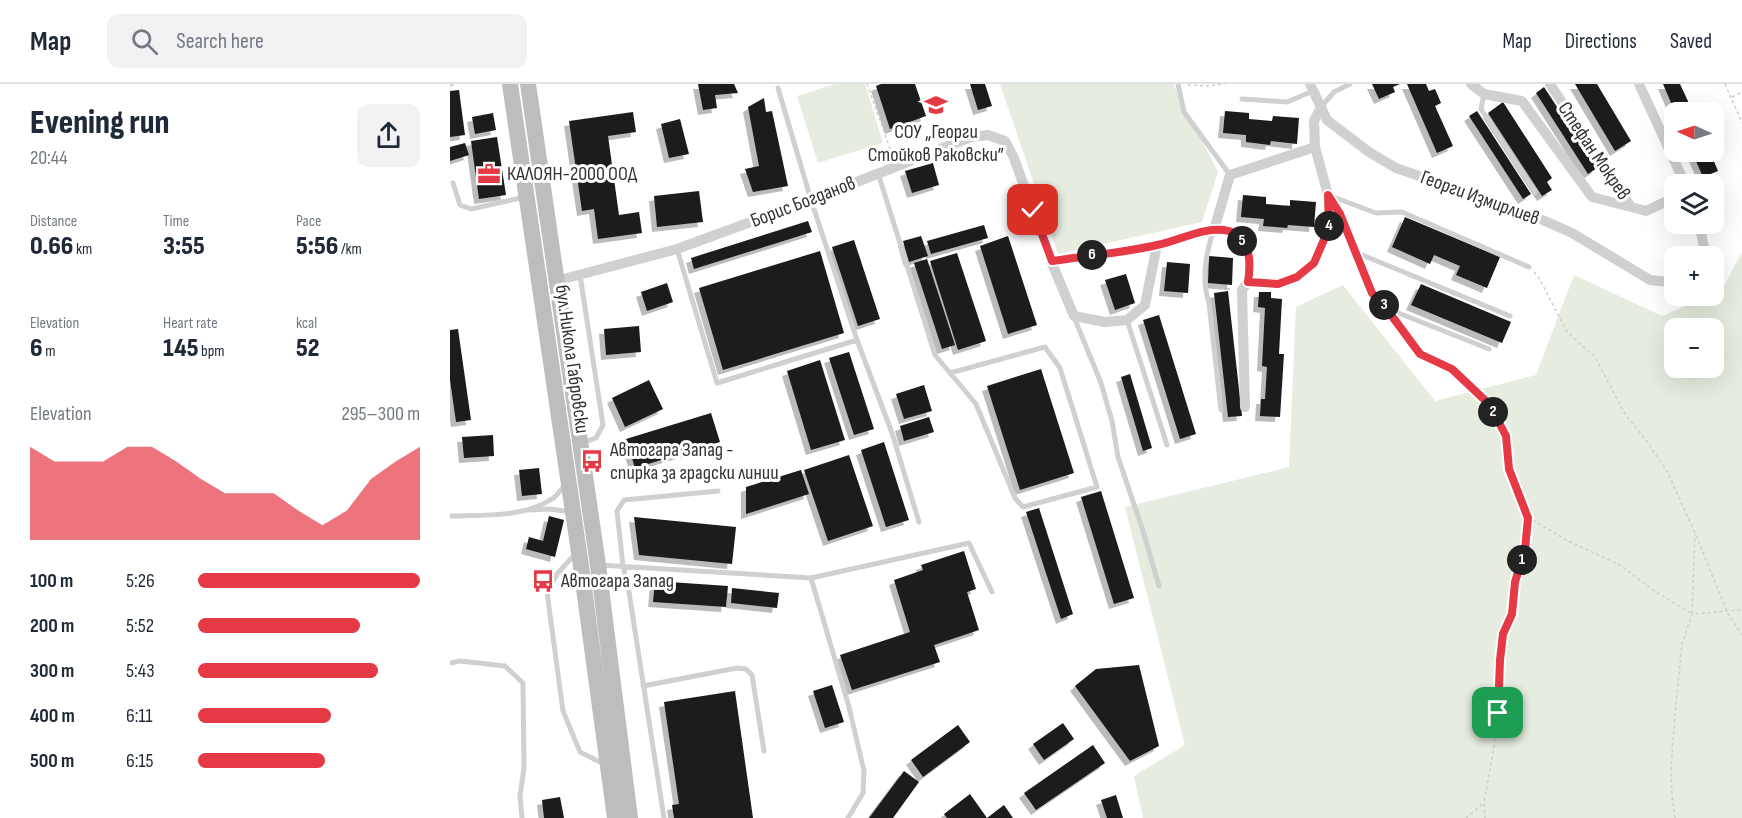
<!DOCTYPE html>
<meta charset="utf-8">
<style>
body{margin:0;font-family:"Sofia Sans Condensed",sans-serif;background:#f2f2f3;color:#1f2937;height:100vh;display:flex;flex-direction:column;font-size:22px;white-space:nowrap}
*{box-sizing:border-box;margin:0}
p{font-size:20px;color:#747a83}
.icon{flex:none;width:33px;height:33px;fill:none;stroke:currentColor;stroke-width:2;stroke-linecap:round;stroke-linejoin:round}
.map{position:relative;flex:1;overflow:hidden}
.drawer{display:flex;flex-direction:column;background:#fff;width:450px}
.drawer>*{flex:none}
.needle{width:39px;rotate:273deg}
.controls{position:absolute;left:1214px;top:18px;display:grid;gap:12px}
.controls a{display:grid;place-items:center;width:60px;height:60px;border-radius:12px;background:#fff;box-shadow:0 6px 24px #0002;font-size:30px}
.pin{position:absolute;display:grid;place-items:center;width:51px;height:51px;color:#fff;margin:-26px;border-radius:12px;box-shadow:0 3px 9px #0006}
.km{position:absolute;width:30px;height:30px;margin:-15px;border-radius:50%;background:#222;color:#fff;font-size:16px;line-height:30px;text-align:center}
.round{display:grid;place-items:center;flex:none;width:63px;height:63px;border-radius:12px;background:#f2f2f3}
.headline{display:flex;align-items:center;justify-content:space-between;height:102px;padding:0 30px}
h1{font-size:33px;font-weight:800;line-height:45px}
.stats{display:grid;grid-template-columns:repeat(3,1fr);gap:9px;height:102px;padding:6px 30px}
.stats div{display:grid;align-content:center}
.stats b{font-size:26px;font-weight:800}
.stats small{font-size:16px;font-weight:400}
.stats p{font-size:16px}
.chart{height:168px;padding:12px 30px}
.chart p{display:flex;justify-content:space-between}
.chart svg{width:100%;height:108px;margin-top:6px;fill:#e63946;opacity:.7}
ul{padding:0 30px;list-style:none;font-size:20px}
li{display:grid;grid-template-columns:96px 72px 1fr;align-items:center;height:45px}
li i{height:15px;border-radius:8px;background:#e63946}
header{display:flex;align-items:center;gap:36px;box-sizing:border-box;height:84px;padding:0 30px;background:#fff;border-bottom:2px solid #e0e1e3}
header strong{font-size:28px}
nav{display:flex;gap:33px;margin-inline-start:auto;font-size:21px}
.search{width:420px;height:54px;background:#f2f2f3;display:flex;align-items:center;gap:15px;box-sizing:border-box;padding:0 21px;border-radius:12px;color:#747a83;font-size:22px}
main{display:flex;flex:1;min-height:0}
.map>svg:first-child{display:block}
.green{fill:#e6ecdf;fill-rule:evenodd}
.building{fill:#1a1a1a;filter:url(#shadow)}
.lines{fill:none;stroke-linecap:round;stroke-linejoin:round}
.path{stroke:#cdcdcd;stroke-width:1.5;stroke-dasharray:3 3;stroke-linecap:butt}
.lane{stroke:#d0d0d0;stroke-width:5}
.street{stroke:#d0d0d0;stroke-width:10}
.secondary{stroke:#bdbdbd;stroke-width:16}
.route-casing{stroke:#fff;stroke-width:12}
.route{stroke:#e63946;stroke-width:8}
.labels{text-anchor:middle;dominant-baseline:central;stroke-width:6;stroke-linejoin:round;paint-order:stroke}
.poi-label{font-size:20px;fill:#333;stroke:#fff;text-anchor:start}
.street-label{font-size:20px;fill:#333;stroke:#fff}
</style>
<header>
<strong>Map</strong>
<div class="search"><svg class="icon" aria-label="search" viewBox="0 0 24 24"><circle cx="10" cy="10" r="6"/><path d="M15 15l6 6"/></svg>Search here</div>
<nav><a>Map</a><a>Directions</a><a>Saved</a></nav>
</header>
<main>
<section class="drawer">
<div class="headline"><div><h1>Evening run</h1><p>20:44</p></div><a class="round"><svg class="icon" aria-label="share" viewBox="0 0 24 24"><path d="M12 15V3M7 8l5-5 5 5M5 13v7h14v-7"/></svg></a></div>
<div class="stats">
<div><p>Distance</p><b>0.66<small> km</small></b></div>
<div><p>Time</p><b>3:55</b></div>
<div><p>Pace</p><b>5:56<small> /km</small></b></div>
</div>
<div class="stats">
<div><p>Elevation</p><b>6<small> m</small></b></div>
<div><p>Heart rate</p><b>145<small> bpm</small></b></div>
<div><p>kcal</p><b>52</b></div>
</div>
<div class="chart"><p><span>Elevation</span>295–300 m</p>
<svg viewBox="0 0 160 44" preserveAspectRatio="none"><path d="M0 44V6L10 12L20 12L30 12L40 6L50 6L60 12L70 19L80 25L90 25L100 25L110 32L120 38L130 32L140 19L150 12L160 6V44z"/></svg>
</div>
<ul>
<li><b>100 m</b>5:26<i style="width:100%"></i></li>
<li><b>200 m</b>5:52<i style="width:73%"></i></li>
<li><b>300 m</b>5:43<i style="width:81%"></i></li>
<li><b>400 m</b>6:11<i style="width:60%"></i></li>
<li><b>500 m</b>6:15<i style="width:57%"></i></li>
</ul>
</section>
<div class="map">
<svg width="1292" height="734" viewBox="0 0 1292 734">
<defs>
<filter id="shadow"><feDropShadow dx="-5" dy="5" stdDeviation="0" flood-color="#0004"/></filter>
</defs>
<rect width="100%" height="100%" fill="#fff"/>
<path class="green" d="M385 0H415L433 59 368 79 347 12Z
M550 0H723L768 88 752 138 608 170Z
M1292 168V734H693L684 692 735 661 675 423 839 383 846 223 893 201 985 317 1086 291 1124 191 1212 232 1258 212H1263V209L1273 204ZM1224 244H1263V284H1224Z"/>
<path class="building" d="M248 0H284L288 9 265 11 267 24 253 26Z
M431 0H465L476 32 440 45 426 2Z
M520 0H535L542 22 528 26Z
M922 0H950L943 3 945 8 929 15Z
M957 0H976L979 7 985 5 991 19 985 22 1003 62 987 69Z
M1125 0H1147L1181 57 1165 67Z
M1213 0H1230L1243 28H1225Z
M1094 3 1147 84 1138 90 1086 9Z
M9 6 15 51 0 53V7Z
M314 14 316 28 322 27 338 102 303 108 295 85 309 82 298 23Z
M1053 18 1102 94 1097 98 1102 106 1092 112 1038 29Z
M775 27 799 29V35L822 37 823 32 849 34 847 60 821 57 820 61 796 58V51L773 49Z
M1027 27 1081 110 1073 115 1019 32Z
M183 28 186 48 158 52 169 131 189 128 192 149 148 155 144 125 132 127 119 37Z
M43 29 46 46 25 50 22 33Z
M230 35 239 70 219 74 211 40Z
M47 53 56 111 29 115 21 57Z
M15 59 19 71 0 77V63Z
M1242 68H1260L1268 87 1253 93Z
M483 79 489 101 462 109 455 87Z
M249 107 253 138 207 143 204 112Z
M793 111 816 113V120L840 122V116L866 118 864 143 838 141 837 144 813 142 814 135 791 133Z
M955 133 1050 173 1037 204 1006 191 1010 182 984 171 980 180 942 163Z
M358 137 362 148 244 185 241 174Z
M534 141 538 154 481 170 477 157Z
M471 152 478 172 459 178 453 157Z
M558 152 587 241 558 250 530 162Z
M404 156 430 235 408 242 382 163Z
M370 167 394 249 273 286 249 204Z
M507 169 536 257 508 266 480 177Z
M759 172 783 174 782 201 758 199Z
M477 175 505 261 492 265 464 179Z
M717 178 740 180 738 209 714 207Z
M676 190 685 219 665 226 655 196Z
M217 199 223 218 197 227 191 208Z
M971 200 1061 238 1052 259 961 221Z
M778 207 792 332 778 333 764 209Z
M809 208H821V214L832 215 829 270H834L830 333 810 332 811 315H815L817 283 812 282 815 224 808 223Z
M709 231 746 350 730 355 693 236Z
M189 242 191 268 156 271 154 245Z
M8 245 21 336 6 338 0 296V246Z
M399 268 424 345 404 351 379 274Z
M370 276 395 356 361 366 337 287Z
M591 285 624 389 570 406 537 302Z
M680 290 702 364 693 367 671 293Z
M199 296 213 325 175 343 162 314Z
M474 301 482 327 454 335 446 310Z
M261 329 270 358 185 384 176 355Z
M479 333 484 348 454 357 450 342Z
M43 351 44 372 14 374 12 353Z
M434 358 459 436 436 443 411 366Z
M399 371 423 442 378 457 354 386Z
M89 384 92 410 72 412 69 386Z
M351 386 359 410 296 430V403Z
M651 407 684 514 664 520 631 413Z
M589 424 623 530 611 535 576 428Z
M99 432 114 436 105 473 76 465 79 453 93 457Z
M184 433 286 443 282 480 189 471Z
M514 467 526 505 517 508 529 546 484 561 490 578 402 606 390 571 460 548 444 496 473 486 471 481Z
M205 497 278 502 276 523 203 518Z
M282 504 329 509 327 524 281 519Z
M689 581 709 662 680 677 625 602 646 585Z
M382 601 394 638 375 644 363 607Z
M285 607 303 734H224L222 721 229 720 214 618Z
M613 639 624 655 594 676 583 660Z
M508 641 520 658 473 693 461 676Z
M643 661 655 679 586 726 574 709Z
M454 687 469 698 443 734H419Z
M520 710 537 734 554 721 563 734H497L494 730Z
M666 711 673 734H657L651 716Z
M110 713 114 734H94L92 716Z"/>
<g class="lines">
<path class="path" d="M417 0 443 73
M1275 0 1292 39
M738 1 757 2 775 0
M1282 13 1292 8
M776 147C795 152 802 170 800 188
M1084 188 1089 194 1117 248 1145 273 1175 330 1195 355 1217 387 1245 449 1277 528 1292 551
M765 204 782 205
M946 237 970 270 1002 285 1040 321 1056 352 1059 385 1078 433 1075 466 1065 498 1062 530 1053 550 1044 663 1034 718 1035 734
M1078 433 1116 456 1170 481 1206 508 1242 530 1245 450
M1016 734 1034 719
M1225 734 1222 712 1221 685 1225 630 1232 560 1242 530 1292 526"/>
<path class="lane" d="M0 0H1
M728 0 734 28 780 91
M328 4 361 116 407 256 442 349 469 438
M1034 10 1031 25 1085 108
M792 15 837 18 863 7
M871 23 884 8 900 0
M428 89 485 271 526 320 565 414 573 423 647 403 610 284 595 263 500 289
M3 99 10 121 21 125 75 113
M878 111 926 129 952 128 1079 183
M880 115 890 130 922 209 936 224 1039 265
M763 147C756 171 751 194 759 219L771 326
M227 165 267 299 407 256
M905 168 1060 232
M602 177 706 162
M130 191 153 341 146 354 132 359
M624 233 651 299 662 337 668 373 693 447 709 502
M677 236 717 361
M80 426 99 425 122 428
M0 432C34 431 72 434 102 415 107 412 111 405 115 401
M126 469 107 490 97 508 113 627 130 668 154 680
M149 481 361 494 519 459 542 508
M361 494 399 623 414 687 413 709 398 734
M0 579 10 577 55 582 73 599 74 684 70 712 72 734
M193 602 287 584 296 585 302 591 314 667
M214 734 179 508 173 482 167 427 174 416 268 407"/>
<path class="street" d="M860 0 877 36 919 68 946 84 1079 130 1122 149 1200 196 1218 198 1224 196
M1021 0 1034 10 1072 17 1142 113 1181 123
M1100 0 1181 123 1196 127 1217 117 1224 109
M1189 0 1235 100
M1249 140 1254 163 1250 172
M106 197 227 165 361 116 521 53 538 51 555 57 564 74 601 177 624 232 655 238 677 236 695 221 707 161 764 146 780 91 865 63
M795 323 792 206 798 198 828 200 847 193 864 179 879 144 878 111 865 63 864 37 871 23"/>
<path class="secondary" d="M60 0 131 482 165 734
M78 0 148 481 180 734"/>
</g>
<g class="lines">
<g class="route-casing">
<path id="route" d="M583 126 602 177C636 172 672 169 707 161 729 157 756 141 779 147 801 154 801 179 798 198L828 200 847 193 864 179 879 144 878 111 890 130 922 209 936 224 970 270 1002 285 1040 321 1056 352 1059 385 1078 434 1075 466 1065 498 1062 530 1053 550 1050 576 1048 629"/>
</g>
<use href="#route" class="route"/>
</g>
<defs>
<g id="school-bare" transform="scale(1.8)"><path d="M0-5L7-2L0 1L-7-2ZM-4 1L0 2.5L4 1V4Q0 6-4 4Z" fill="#e63946" stroke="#fff" stroke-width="2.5" paint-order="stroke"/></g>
<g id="office-bare" transform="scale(1.8)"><path d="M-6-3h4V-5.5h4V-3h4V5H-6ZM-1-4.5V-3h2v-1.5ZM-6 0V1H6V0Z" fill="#e63946" stroke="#fff" stroke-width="2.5" paint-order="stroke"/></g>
<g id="bus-bare" transform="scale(1.8)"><path d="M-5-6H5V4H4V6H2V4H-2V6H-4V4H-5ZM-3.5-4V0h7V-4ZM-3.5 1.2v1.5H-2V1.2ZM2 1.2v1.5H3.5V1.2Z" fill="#e63946" stroke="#fff" stroke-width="2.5" paint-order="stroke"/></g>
</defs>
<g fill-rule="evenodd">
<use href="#school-bare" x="486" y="21"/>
<use href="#office-bare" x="39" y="90"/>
<use href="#bus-bare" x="142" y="377"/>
<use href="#bus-bare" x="93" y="497"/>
</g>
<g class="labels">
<g class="poi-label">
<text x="486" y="48" text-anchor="middle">СОУ „Георги<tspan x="486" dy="23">Стойков Раковски”</tspan></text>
<text x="57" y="90">КАЛОЯН-2000 ООД</text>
<text x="160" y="366">Автогара Запад -<tspan x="160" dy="23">спирка за градски линии</tspan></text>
<text x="111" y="497">Автогара Запад</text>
</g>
<g class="street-label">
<text transform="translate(1144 67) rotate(56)">Стефан Мокрев</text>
<text transform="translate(1030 114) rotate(20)">Георги Измирлиев</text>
<text transform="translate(353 118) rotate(-21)">Борис Богданов</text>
<text transform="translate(122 275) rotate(82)">бул.Никола Габровски</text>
</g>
</g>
</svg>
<div class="controls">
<a><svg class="needle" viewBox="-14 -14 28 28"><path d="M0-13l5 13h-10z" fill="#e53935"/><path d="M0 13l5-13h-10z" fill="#747a83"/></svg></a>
<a><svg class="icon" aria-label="layers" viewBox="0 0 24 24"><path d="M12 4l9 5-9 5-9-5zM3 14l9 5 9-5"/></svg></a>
<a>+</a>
<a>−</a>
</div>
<div class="pin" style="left:1048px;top:629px;background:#1e9e55"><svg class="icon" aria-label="arrive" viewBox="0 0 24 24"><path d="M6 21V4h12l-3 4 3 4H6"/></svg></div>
<div class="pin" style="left:583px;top:126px;background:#d93025"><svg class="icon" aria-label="check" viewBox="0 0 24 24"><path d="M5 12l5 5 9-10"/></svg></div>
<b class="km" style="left:1072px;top:476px">1</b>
<b class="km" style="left:1043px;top:328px">2</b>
<b class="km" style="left:934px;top:221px">3</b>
<b class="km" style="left:879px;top:142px">4</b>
<b class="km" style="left:792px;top:157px">5</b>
<b class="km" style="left:642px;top:171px">6</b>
</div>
</main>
